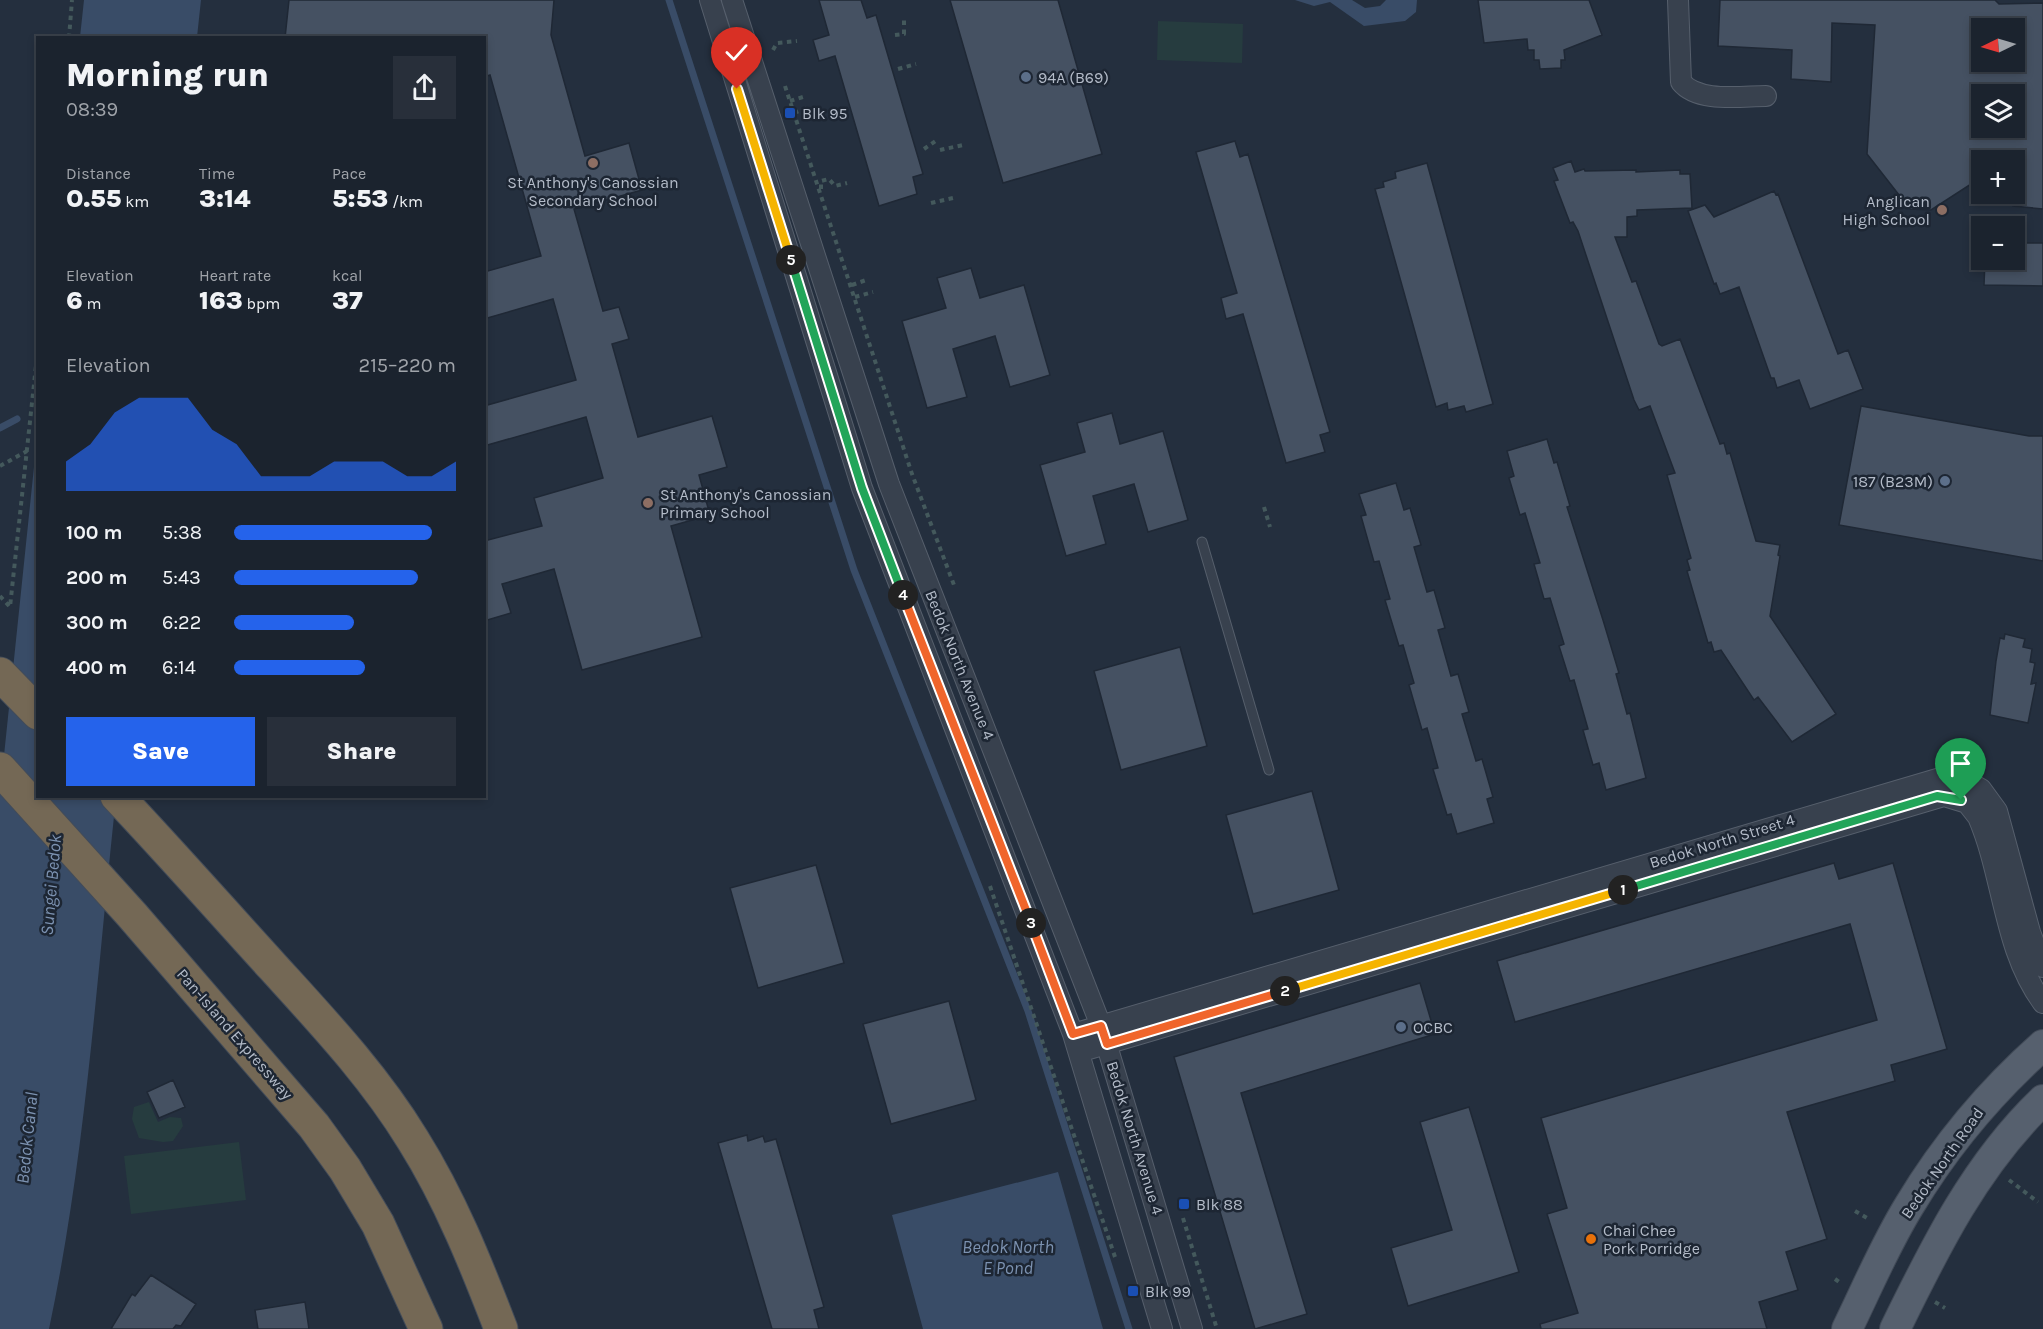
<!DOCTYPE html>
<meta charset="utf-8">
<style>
body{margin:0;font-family:Karla,sans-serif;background:#282f3a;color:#f1f3f6;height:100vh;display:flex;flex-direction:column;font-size:22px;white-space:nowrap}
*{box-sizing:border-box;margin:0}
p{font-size:20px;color:#a0a4aa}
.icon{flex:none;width:33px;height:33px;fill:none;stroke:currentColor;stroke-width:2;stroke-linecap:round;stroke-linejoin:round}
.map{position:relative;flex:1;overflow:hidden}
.side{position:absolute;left:36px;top:36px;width:450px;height:762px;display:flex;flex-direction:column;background:#1b232e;border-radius:0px;box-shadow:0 3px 9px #0003,0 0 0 2px #39404a}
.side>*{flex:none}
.needle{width:39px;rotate:265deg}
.controls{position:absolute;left:1971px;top:18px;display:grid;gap:12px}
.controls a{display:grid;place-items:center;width:54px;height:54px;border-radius:0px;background:#1b232e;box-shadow:0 3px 9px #0003,0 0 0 2px #39404a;font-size:30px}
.pin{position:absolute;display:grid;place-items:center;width:51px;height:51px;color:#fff;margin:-62px -26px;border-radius:50% 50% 50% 0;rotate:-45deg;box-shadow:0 0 6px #0007}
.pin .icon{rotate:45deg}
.km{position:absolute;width:30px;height:30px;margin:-15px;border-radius:50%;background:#222;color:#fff;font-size:16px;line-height:30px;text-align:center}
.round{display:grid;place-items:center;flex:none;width:63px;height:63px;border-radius:0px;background:#282f3a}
.summary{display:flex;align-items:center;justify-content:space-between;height:102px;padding:0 30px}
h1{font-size:33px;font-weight:800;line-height:45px}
.metrics{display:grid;grid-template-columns:repeat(3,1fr);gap:9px;height:102px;padding:6px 30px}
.metrics div{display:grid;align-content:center}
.metrics b{font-size:26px;font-weight:800}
.metrics small{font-size:16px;font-weight:400}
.metrics p{font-size:16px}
.chart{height:168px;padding:12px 30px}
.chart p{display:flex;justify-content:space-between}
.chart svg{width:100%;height:108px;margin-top:6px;fill:#2563eb;opacity:.7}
.primary-button{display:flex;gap:12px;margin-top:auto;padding:12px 30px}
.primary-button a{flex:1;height:69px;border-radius:0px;background:#2563eb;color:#fff;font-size:24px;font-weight:800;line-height:69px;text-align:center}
.primary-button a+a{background:#282f3a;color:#f1f3f6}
ul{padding:0 30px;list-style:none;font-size:20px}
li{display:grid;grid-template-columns:96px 72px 1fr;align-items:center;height:45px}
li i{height:15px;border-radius:8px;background:#2563eb}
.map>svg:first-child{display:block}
.green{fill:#263c3f}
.water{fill:#394c67}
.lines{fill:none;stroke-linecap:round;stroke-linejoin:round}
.stream{stroke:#394c67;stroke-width:7}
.building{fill:#455162;stroke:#1f2835;stroke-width:1.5;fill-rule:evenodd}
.lane-casing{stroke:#565f6c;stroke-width:11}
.street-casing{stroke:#565f6c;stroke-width:22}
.primary-casing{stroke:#414a57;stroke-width:32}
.highway-casing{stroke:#434c59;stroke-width:35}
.path{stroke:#44595c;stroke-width:4;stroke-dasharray:4.5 4.5;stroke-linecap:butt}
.lane{stroke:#38414e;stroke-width:9}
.street{stroke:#38414e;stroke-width:20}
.primary{stroke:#56606e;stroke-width:30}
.highway{stroke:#746855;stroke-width:33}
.split-1-casing{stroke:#fff;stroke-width:12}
.split-2-casing{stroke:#fff;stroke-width:12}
.split-3-casing{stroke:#fff;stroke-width:12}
.split-4-casing{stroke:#fff;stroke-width:12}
.split-5-casing{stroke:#fff;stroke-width:12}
.split-6-casing{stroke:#fff;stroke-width:12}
.split-1{stroke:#22a559;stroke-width:8}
.split-2{stroke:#f5b400;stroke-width:8}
.split-3{stroke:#f0652b;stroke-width:8}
.split-4{stroke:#f0652b;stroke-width:8}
.split-5{stroke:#22a559;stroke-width:8}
.split-6{stroke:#f5b400;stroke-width:8}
.service-dot{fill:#5c6f8a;stroke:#1d2633;stroke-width:2}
.transit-dot{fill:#1a4fb4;stroke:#1d2633;stroke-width:2}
.education-dot{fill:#8d6e63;stroke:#1d2633;stroke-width:2}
.food-dot{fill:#e8710a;stroke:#1d2633;stroke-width:2}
.labels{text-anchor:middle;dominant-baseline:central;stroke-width:5;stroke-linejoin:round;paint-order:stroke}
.poi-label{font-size:16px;fill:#b4bcc9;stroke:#1d2633;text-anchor:start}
.street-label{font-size:16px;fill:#b4bcc9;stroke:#1d2633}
.water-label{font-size:18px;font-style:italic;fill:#7c92b1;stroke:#1d2633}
</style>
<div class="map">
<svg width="2043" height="1329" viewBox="0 0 2043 1329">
<rect width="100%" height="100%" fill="#242f3e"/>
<path class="green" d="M1158 21 1243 24 1242 63 1157 60Z
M149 1102 158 1122 170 1117 181 1118 183 1126 173 1141 163 1142 139 1138 132 1119 134 1107Z
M239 1142 246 1200 131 1214 124 1156Z"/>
<path class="water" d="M84 0H201L197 37H80Z
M1295 0H1352L1365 8 1380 6 1386 0H1417L1416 12 1405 21 1364 26 1330 2 1314 6Z
M37 438 38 796 116 797C97 974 86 1154 49 1329H0V794Z
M1058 1172 1103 1329H923L892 1215Z"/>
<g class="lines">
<path class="stream" d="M669 0 854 570 1028 1011 1129 1329
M0 428 17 419"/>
</g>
<path class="building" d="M289 0H554L551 35 585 156 629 143 642 190 574 209 603 311 619 307 629 339 612 344 638 437 712 416 727 467 699 475 710 515 671 526 702 637 582 670 554 569 502 584 511 613 484 621V541L542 526 534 498 603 478 586 417 484 446V406L576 380 553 299 484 319V272L541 256 490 75 484 77V38H285Z
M819 0H861L867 18 876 15 923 174 913 177 917 194 879 206 835 56 819 61 813 40 829 35Z
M950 0H1058L1102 154 1003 183Z
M1478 0H1589L1602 35 1564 50 1565 60H1561V68L1540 69 1539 60H1534V50H1528L1527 39 1484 43Z
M1720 0H1995L1999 4 2043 3V209L2013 206 2016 155 2008 160H1982V177L1931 210 1910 209 1867 154 1875 25 1832 23 1831 82 1791 79 1792 50 1718 46ZM1982 28H2014V62H1982ZM1982 94H2014V128H1982Z
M1235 141 1240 157 1248 154 1330 432 1320 435 1325 452 1286 463 1243 314 1226 319 1221 298 1237 293 1196 152Z
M1571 161 1575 172 1584 169 1585 171 1636 170V172L1680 170V174H1690L1692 208 1637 210V216L1627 217V237H1615L1632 282 1636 281 1659 344 1662 346 1680 339 1720 444 1724 443 1727 454 1730 453 1756 541 1780 545 1778 555 1780 556 1770 616 1836 714 1792 742 1758 697 1754 700 1721 650 1714 652 1711 642 1708 643 1687 571 1690 570 1687 560 1691 558 1667 475 1675 473 1650 406 1639 410 1634 400 1578 231 1573 222 1570 223 1554 181 1558 180 1553 168Z
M1427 163 1493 404 1466 412 1464 406 1448 410 1447 403 1436 407 1375 189 1384 187 1383 182 1396 178 1395 172Z
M1774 191 1776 195 1778 194 1838 354 1848 350 1863 389 1810 409 1799 380 1777 388 1774 378H1771L1739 287 1720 294 1716 283 1714 284 1688 211 1705 205 1714 217Z
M2014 243H2043V286L1984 285 1985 260H2014Z
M971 268 980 298 1024 285 1050 375 1010 387 995 336 953 349 967 397 927 408 902 321 946 308 937 278Z
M1861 406 2029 436H2043V561L1839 525Z
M1112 413 1120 444 1163 431 1188 520 1148 532 1134 484 1093 496 1106 544 1066 556 1040 465 1085 452 1077 423Z
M1547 439 1554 463 1557 462 1570 506 1567 507 1603 620 1619 673 1616 674 1627 714 1630 713 1646 778 1606 790 1599 763 1593 765 1583 730 1588 729 1574 680 1570 681 1559 646 1564 644 1550 598 1544 599 1534 564 1540 563 1525 513 1520 515 1509 478 1514 476 1507 451Z
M1396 483 1404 510 1410 508 1421 545 1414 547 1427 592 1434 590 1445 628 1438 630 1451 676 1458 674 1469 712 1462 714 1476 761 1482 759 1493 797 1487 799 1494 823 1457 834 1451 814 1447 815 1433 769 1438 768 1427 728 1422 730 1409 685 1414 683 1403 645 1399 646 1385 600 1390 599 1379 561 1374 562 1361 516 1366 515 1359 494Z
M2005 634 2025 639 2023 647 2032 649 2030 662 2035 663 2031 684 2036 683 2028 723 1990 715 1996 661 2000 638 2004 639Z
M1180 647 1207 746 1121 770 1094 671Z
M1312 791 1339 890 1253 914 1226 815Z
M1834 863 1839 879 1893 863 1947 1049 1891 1065 1895 1081 1787 1112 1827 1239 1786 1252 1798 1290 1759 1302 1767 1329H1541L1540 1324 1578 1313 1547 1214 1567 1208 1541 1118 1877 1020 1850 924 1515 1022 1497 961Z
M816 865 844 963 758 988 730 888Z
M1420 983 1435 1034 1241 1093 1307 1314 1255 1329 1174 1057Z
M949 1001 976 1100 891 1124 863 1024Z
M173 1080 185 1107 159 1118 147 1092Z
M1469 1107 1519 1272 1408 1306 1391 1248 1452 1230 1420 1122Z
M747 1135 748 1141 763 1136 765 1142 776 1139 824 1307 814 1310 819 1329H772L718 1143Z
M151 1275 196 1304 181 1326 176 1325 173 1329H111L132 1294 135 1296Z
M305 1302 309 1329H258L255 1310Z"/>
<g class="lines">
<g class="lane-casing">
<path id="lane" d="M1202 542 1269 770"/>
</g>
<g class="street-casing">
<path id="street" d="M710 0 862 488 1073 1034 1162 1329
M732 0 889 484 1101 1026 1192 1329
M1678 0 1681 82C1698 103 1741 96 1766 96
M1073 1034 1947 776 1965 780 1981 789 1997 811 2030 932 2043 967
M1079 1052 1944 796 1967 803 1978 817C2004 877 2003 949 2043 1003"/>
</g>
<g class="primary-casing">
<path id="primary" d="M1847 1329C1867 1288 1885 1245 1909 1206 1945 1146 1990 1092 2043 1045
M1895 1329C1935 1247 1976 1164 2043 1100"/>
</g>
<g class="highway-casing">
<path id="highway" d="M0 674 38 713
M0 769 132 915 314 1126 345 1169 378 1224 426 1329
M117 796C170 852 221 910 273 967 323 1022 374 1076 413 1140 450 1199 476 1264 501 1329"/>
</g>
<path class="path" d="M895 35 904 34V19
M69 38 72 0
M773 50 777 43 797 41
M898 69 916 64
M785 86 912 474 954 585
M790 101 806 96
M794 113 810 107
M924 149 937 140
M940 150 963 145
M821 189V181L829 179 835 186 847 183
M931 203 953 198
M852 285 869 279
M855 297 873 292
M0 466 27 451
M1264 507 1270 527
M0 596 10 607 38 347
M990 886 1116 1260
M2009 1180 2038 1202
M1855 1211 1867 1218
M1183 1218 1217 1329
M1835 1279 1842 1284
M1935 1302 1945 1308"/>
<use href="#lane" class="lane"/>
<use href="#street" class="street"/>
<use href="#primary" class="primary"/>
<use href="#highway" class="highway"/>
</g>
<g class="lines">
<g class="split-1-casing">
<path id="split-1" d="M1623 890 1937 796 1961 800"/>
</g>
<g class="split-2-casing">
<path id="split-2" d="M1285 991 1623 890"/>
</g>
<g class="split-3-casing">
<path id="split-3" d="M1031 923 1073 1034 1101 1026 1107 1044 1285 991"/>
</g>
<g class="split-4-casing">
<path id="split-4" d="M903 595 1031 923"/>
</g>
<g class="split-5-casing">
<path id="split-5" d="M791 260 862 488 903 595"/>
</g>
<g class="split-6-casing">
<path id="split-6" d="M737 89 791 260"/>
</g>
<use href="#split-1" class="split-1"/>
<use href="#split-2" class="split-2"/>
<use href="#split-3" class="split-3"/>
<use href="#split-4" class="split-4"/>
<use href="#split-5" class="split-5"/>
<use href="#split-6" class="split-6"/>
</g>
<g class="service-dot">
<circle cx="1026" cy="77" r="6"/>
<circle cx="1945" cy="481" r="6"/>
<circle cx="1401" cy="1027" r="6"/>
</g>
<g class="transit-dot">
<rect x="784" y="107" width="12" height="12" rx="3"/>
<rect x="1178" y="1198" width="12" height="12" rx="3"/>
<rect x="1127" y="1285" width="12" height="12" rx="3"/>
</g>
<g class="education-dot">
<circle cx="593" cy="163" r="6"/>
<circle cx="1942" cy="210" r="6"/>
<circle cx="648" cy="503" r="6"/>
</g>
<circle class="food-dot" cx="1591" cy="1239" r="6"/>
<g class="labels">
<g class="poi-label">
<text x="1038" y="77">94A (B69)</text>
<text x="802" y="113">Blk 95</text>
<text x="593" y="182" text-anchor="middle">St Anthony's Canossian<tspan x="593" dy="18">Secondary School</tspan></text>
<text x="1930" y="201" text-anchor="end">Anglican<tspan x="1930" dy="18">High School</tspan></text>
<text x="1933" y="481" text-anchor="end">187 (B23M)</text>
<text x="660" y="494">St Anthony's Canossian<tspan x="660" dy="18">Primary School</tspan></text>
<text x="1413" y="1027">OCBC</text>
<text x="1196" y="1204">Blk 88</text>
<text x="1603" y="1230">Chai Chee<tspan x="1603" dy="18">Pork Porridge</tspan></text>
<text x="1145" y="1291">Blk 99</text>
</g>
<g class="street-label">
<text transform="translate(960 665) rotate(68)">Bedok North Avenue 4</text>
<text transform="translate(1722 841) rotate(-17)">Bedok North Street 4</text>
<text transform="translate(235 1034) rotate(49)">Pan-Island Expressway</text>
<text transform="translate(1135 1138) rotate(73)">Bedok North Avenue 4</text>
<text transform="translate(1942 1163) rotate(-55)">Bedok North Road</text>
</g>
<g class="water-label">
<text transform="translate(51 885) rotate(-85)">Sungei Bedok</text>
<text transform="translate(27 1138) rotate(-84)">Bedok Canal</text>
<text x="1008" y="1247">Bedok North<tspan x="1008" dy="21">E Pond</tspan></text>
</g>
</g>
</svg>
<div class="controls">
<a><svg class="needle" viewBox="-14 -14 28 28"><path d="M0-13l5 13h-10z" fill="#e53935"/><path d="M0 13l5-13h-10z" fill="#a0a4aa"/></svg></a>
<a><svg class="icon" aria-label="layers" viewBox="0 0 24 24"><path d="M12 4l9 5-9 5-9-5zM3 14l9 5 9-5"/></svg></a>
<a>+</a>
<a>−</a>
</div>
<div class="pin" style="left:1961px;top:800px;background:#1e9e55"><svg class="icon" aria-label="arrive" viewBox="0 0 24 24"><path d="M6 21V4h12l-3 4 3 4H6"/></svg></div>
<div class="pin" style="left:737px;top:89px;background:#d93025"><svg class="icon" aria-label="check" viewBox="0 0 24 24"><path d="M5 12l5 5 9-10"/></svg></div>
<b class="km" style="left:1623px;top:890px">1</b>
<b class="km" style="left:1285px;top:991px">2</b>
<b class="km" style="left:1031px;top:923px">3</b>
<b class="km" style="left:903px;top:595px">4</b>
<b class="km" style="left:791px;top:260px">5</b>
<section class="side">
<div class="summary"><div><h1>Morning run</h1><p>08:39</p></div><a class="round"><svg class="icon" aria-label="share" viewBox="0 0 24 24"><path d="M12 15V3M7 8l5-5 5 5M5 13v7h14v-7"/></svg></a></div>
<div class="metrics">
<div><p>Distance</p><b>0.55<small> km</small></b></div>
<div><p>Time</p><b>3:14</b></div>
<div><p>Pace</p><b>5:53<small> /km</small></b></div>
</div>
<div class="metrics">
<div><p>Elevation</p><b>6<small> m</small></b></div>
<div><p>Heart rate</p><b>163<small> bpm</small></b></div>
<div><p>kcal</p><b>37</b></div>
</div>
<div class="chart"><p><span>Elevation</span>215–220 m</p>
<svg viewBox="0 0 160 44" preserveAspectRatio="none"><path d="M0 44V32L10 25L20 12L30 6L40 6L50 6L60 19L70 25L80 38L90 38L100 38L110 32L120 32L130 32L140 38L150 38L160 32V44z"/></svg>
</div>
<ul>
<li><b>100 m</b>5:38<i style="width:89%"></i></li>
<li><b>200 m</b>5:43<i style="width:83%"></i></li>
<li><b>300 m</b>6:22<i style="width:54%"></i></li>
<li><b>400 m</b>6:14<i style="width:59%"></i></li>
</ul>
<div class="primary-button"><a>Save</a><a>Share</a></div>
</section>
</div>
